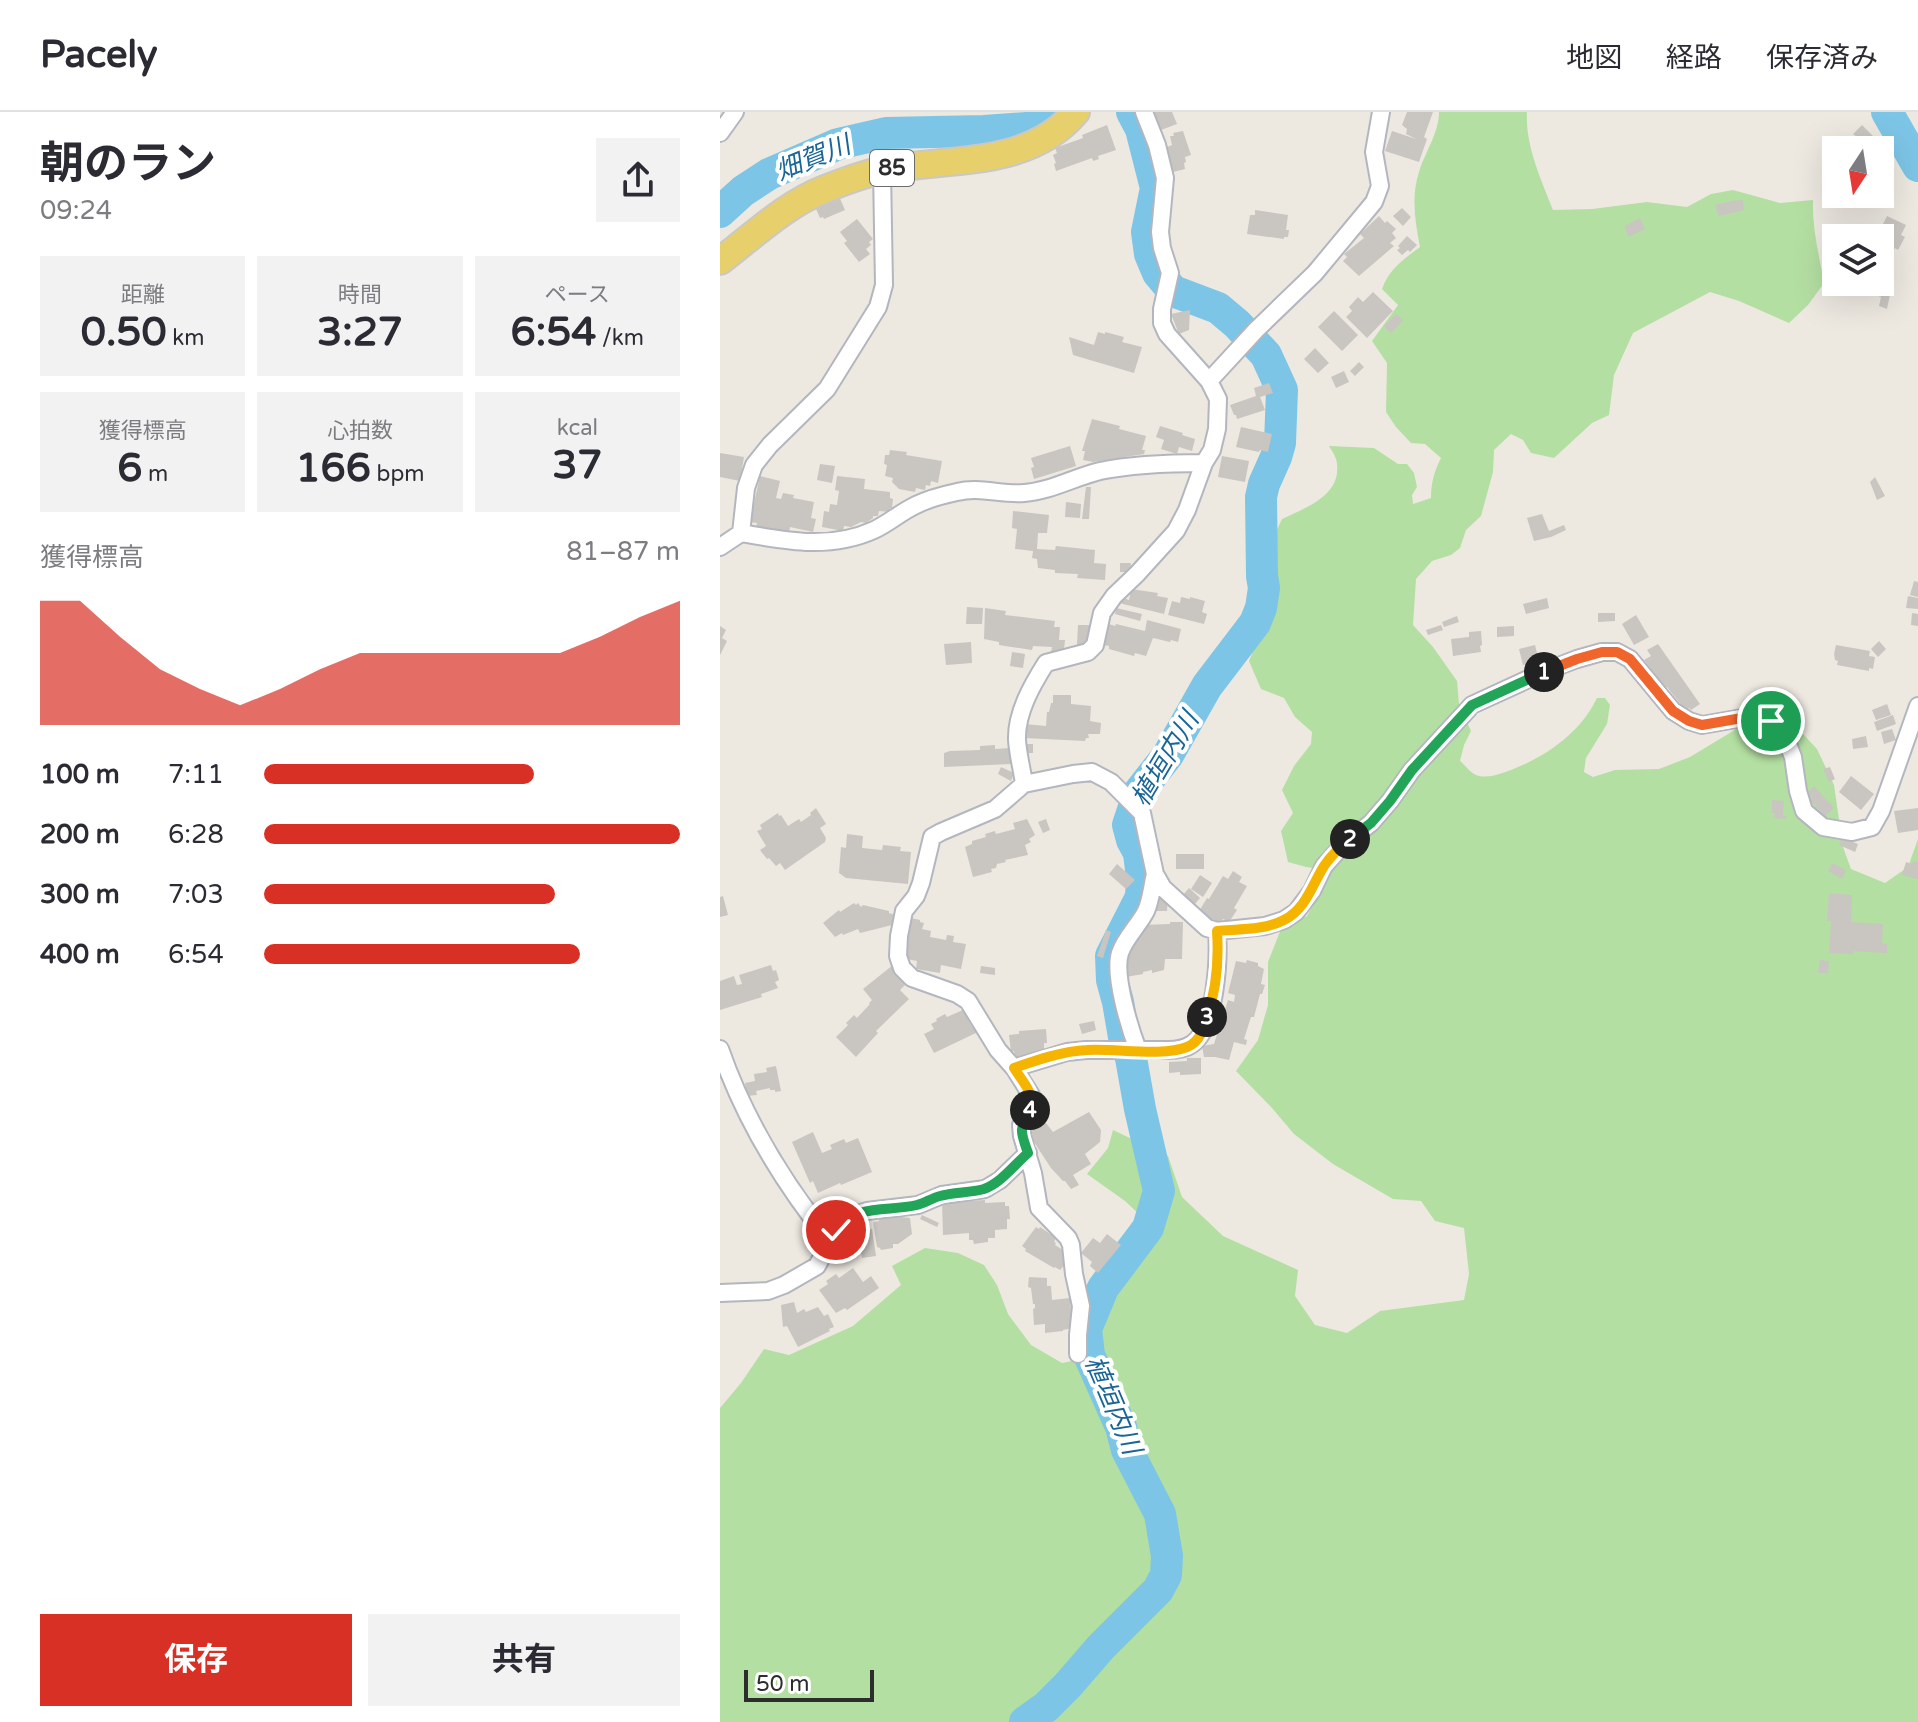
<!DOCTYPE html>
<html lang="ja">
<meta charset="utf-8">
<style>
body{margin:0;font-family:"Varela Round","Noto Sans JP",sans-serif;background:#f2f2f3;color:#2b2b33;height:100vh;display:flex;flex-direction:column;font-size:30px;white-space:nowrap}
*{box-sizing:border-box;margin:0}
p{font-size:26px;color:#7c7c81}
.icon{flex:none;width:44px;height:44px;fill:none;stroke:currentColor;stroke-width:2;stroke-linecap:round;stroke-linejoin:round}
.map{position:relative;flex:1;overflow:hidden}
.sheet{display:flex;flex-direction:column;background:#fff;width:720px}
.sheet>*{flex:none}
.needle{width:52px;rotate:192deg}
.controls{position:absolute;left:1102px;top:24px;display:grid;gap:16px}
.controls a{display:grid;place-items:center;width:72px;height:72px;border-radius:0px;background:#fff;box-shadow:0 8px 32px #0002;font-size:40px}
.scale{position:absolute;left:24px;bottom:20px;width:130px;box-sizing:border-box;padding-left:8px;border:4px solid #2d2d2d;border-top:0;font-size:22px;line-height:28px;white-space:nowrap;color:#2d2d2d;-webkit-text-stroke:6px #fff;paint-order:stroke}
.pin{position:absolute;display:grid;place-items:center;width:68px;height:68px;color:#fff;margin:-34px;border:4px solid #fff;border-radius:50%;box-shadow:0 2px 8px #0007}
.km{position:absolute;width:40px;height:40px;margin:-20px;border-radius:50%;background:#222;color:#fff;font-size:22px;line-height:40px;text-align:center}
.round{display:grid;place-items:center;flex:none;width:84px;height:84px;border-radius:0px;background:#f2f2f3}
.head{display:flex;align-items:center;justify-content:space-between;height:136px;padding:0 40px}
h1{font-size:44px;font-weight:700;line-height:60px}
.metrics{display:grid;grid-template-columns:repeat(3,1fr);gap:12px;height:136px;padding:8px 40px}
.metrics div{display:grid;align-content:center;border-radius:0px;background:#f2f2f3;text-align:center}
.metrics b{font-size:40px;font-weight:700}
.metrics small{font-size:22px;font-weight:400}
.metrics p{font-size:22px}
.chart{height:224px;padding:16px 40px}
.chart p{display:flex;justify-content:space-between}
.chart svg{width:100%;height:144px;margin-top:8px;fill:#d93025;opacity:.7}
.button{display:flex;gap:16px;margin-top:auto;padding:16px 40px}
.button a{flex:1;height:92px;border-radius:0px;background:#d93025;color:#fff;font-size:32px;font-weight:700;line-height:92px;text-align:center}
.button a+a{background:#f2f2f3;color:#2b2b33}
ul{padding:0 40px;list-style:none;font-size:26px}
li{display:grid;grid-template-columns:128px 96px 1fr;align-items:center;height:60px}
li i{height:20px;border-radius:10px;background:#d93025}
header{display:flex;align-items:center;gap:48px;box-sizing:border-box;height:112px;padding:0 40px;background:#fff;border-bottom:2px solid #e1e1e2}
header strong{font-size:38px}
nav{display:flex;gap:44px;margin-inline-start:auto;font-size:28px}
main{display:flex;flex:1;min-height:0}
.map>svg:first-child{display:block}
.green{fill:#b4dfa2}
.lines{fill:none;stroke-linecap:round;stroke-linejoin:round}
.river{stroke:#7dc5e6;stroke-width:32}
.building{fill:#c9c5c0}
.minor-casing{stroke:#b4b6bf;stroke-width:20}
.primary-casing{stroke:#c8c8c8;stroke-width:30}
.minor{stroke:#fff;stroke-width:16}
.primary{stroke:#e7d06c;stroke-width:26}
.split-1-casing{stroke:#fff;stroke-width:16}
.split-2-casing{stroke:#fff;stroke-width:16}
.split-3-casing{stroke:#fff;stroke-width:16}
.split-4-casing{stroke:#fff;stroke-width:16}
.split-5-casing{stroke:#fff;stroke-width:16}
.split-1{stroke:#f0652b;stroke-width:10}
.split-2{stroke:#22a559;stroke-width:10}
.split-3{stroke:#f5b400;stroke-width:10}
.split-4{stroke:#f5b400;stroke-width:10}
.split-5{stroke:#22a559;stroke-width:10}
.labels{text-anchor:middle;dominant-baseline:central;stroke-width:8;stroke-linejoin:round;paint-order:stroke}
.shield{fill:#fff;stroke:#6c6c6c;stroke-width:2}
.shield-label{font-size:22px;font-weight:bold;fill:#2d2d2d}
.water-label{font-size:26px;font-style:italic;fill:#186596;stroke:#fff}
</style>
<header>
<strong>Pacely</strong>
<nav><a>地図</a><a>経路</a><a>保存済み</a></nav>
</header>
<main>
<section class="sheet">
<div class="head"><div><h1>朝のラン</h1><p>09:24</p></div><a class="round"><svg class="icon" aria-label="share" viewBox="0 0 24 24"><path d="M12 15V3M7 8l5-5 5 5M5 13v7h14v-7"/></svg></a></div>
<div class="metrics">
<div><p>距離</p><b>0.50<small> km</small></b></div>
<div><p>時間</p><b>3:27</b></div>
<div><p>ペース</p><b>6:54<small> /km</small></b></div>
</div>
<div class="metrics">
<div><p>獲得標高</p><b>6<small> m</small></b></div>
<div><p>心拍数</p><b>166<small> bpm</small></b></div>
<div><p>kcal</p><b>37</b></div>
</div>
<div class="chart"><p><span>獲得標高</span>81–87 m</p>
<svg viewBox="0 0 160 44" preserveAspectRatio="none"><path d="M0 44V6L10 6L20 17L30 27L40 33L50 38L60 33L70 27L80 22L90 22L100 22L110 22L120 22L130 22L140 17L150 11L160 6V44z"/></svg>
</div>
<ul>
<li><b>100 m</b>7:11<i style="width:65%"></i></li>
<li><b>200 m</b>6:28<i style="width:100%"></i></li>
<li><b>300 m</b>7:03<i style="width:70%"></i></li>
<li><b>400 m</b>6:54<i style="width:76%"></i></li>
</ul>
<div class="button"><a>保存</a><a>共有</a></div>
</section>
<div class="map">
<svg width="1198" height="1610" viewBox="0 0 1198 1610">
<rect width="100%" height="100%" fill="#ede9e1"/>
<path class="green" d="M719 0H807C805 33 821 67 833 98L872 97 927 90 967 95 991 82 1013 78 1060 91 1093 88C1092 116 1099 143 1104 171L1088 193 1069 211 1019 189 990 180 913 221 894 263 889 303 872 311 834 346 811 341 803 328 791 322 774 338 773 360 761 404 746 418 740 436 731 443 712 449 696 467 693 513 713 535 737 569 739 592 751 619 744 633 740 649C744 652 749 659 754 662 765 668 780 662 791 658 827 644 860 621 877 586H885L890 593 887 612 866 646 864 660 873 665 895 658 939 657 970 645 1056 593 1097 637 1114 673 1123 735 1131 757 1165 771 1188 755 1198 727V1610H0V1296L21 1271 44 1237 69 1243 133 1214 181 1173 172 1154 205 1136 238 1141 264 1153 277 1173 288 1202 311 1233 342 1251 372 1245 371 1227 378 1202 389 1180 410 1156 436 1118 405 1089 367 1062 388 1036 393 1018 448 1044 462 1085 503 1124 578 1158 575 1184 595 1213 627 1221 660 1199 744 1188 749 1162 744 1116 715 1109 701 1089 673 1087 613 1052 574 1022 552 996 516 959 538 928 548 893V850L561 817 587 804 604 771 608 758 586 755 568 750 561 719 573 701 562 678 574 654 591 632 592 620 575 605 564 586 541 577 529 549 542 519 554 502 557 484 554 424 562 407C585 396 621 384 617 352 617 346 612 339 609 334L654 336 678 352H687L694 361 697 375 692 383 693 392 711 386C711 371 714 360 721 346L705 332 691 331 676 315 666 300 667 251 652 229 678 193 662 177C669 157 684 147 700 135 695 110 691 84 699 60 705 40 719 21 719 0Z"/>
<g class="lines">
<path class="river" d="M1167 0 1198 54
M0 100 23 79 49 62 118 32 166 21 264 19 307 16 324 11 338 0
M305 1610 326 1595 348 1573 381 1535 438 1478 446 1463 447 1444 440 1402 407 1338 401 1315 369 1243 366 1217 383 1176 428 1116 439 1079 420 997 411 946 404 925 398 890 392 868 391 844 421 785 422 766 419 741 412 728 408 713 419 680 448 643 487 574 535 511 541 496 544 476 542 464 541 385 544 372 556 345 560 331 562 278 546 243 517 212 498 196 453 179 438 161 430 142 427 120 436 76 421 17 412 0"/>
</g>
<path class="building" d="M434 0H452L457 12 441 18Z
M687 0H713L704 25 707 27 699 50 665 39 672 19 696 27 686 22 687 17 682 13Z
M387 13 396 38 378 44 379 47 373 49 372 46 336 59 334 52 336 51 333 43 337 41 335 36 363 26 362 23Z
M1142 13 1157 28 1148 38 1136 28 1138 26 1133 22Z
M463 19 471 43 465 45 466 50 464 51 465 57 453 60 447 35 452 33 450 24H454L453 21Z
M118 82 125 98 104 107 103 105 100 106 96 97 99 95 97 91Z
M1023 88 1024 98 999 104 995 93 1011 89Z
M682 96 691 105 683 114 673 104Z
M535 98 568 103 566 118H569L568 125H564V127L527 122 530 103H535Z
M659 104 665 111 667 109 676 117 672 121 676 126 670 131 674 134 639 164 623 149 627 145 624 142 644 126 640 122Z
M1167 104 1186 113 1181 123 1185 125 1178 138 1175 136 1160 167V126H1156Z
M920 106 925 117 909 125 904 114Z
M137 107 153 127 149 130 151 133 146 137 150 142 139 150 124 131 127 129 120 120Z
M687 124 697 133 690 140 688 138 682 143 677 138 680 136 678 134Z
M1160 175 1171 178 1167 197 1159 194 1161 185 1158 184Z
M653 180 673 199 647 226 626 205 632 199 629 195 638 185 643 190Z
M470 198 469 218 459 222 451 202Z
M614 199 638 223 622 239 598 215Z
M676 202 683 208 671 221 664 214Z
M378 220 385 222V220L404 225 402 230 422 235 414 261 353 243 349 225 374 233Z
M595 236 609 251 598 261 584 247Z
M639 250 644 255 635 264 630 259Z
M624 259 629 270 616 276 611 265Z
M549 271 553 281 540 285 545 298 517 307 516 303H514L510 293 536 284 534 276Z
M372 307 400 314 399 317 426 324 422 338H425L424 342 373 350 363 348 365 339H362Z
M440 314 463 321 462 323 475 327 472 339 459 335 457 342 441 337 444 328 436 325Z
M521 315 552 322 548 340 540 338 539 340 516 335Z
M350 334 356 354 314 367 311 356 314 355 311 346Z
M170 338 187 340 186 343 222 349 218 371 211 369 210 374 206 373 205 378 196 376 195 380 179 377 172 370 173 366 165 364 167 353 164 352 165 343H169Z
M0 341 24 345 20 369 0 365Z
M502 344 529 349 525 370 498 365Z
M100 352 115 354 112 371 97 368Z
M40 364 60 369 56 386 61 387 63 381 74 383 73 386 94 390 91 406 96 407 93 420 70 415 69 422 36 415 37 411 30 410Z
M117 364 145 367 144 377 170 380V386L173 387 172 396H170L169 400 159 399 158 404H153V406L146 411 141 410 131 415 124 414 123 419 102 415 104 399 109 400 110 392 117 393 119 379 115 378Z
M1155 365 1165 384 1157 388 1150 370Z
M366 375H371L369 407H362Z
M346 390 361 392 360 406 345 405Z
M293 399 329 403 327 421H318L317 437 335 438 336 434 375 438 374 451 386 452 385 468 357 466 358 462 335 461V458L318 456 317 447 312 446 313 439 295 437 297 417 292 416Z
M822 402 829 419 844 413 846 418 831 425 814 429 807 406Z
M400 451H411L410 460H400Z
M1194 469 1198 470V485L1190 483Z
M411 477 438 481 437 484 448 486 444 502 399 491 401 485 409 488Z
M1188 484 1198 486V497L1186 496Z
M461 485 470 487V485L485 489 482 500 487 502 484 512 448 503 452 489 460 491Z
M827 486 829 496 806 502 803 492Z
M247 495 263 496 262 512H246Z
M265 496 286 499 285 503 335 509 334 515H340L339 528H345L344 537 331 540 332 535 313 534 312 538 279 533V530L264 527Z
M396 496 422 502 420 509 395 502Z
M878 501H895V509L878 510Z
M1192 501 1198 502V514L1191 513Z
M916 503 929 525 914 533 902 512Z
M737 504 739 510 724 515 722 510Z
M427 508 461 517 458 530 451 528 450 530 433 526 426 544 415 541 414 544 389 537V534L383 533 389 512 395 514 396 512 425 519Z
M358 513H370V526L363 533H357Z
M721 513 723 518 708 523 706 518Z
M0 514 6 518 2 526 7 529 0 543Z
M794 514V524L777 525V515Z
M761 519 762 533 760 534 761 540 733 544 731 527 749 525V520Z
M1159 529 1166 537 1158 545 1151 537Z
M251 530 252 551 226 553 224 532Z
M938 532 980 592 971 598 969 596 966 599 947 575 945 576 924 548 931 544 927 538Z
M815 533 819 549 803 553 799 537Z
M1116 533 1150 539 1149 544 1155 545 1153 557 1149 556V559L1117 553 1118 549 1115 548 1114 542Z
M292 540 305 542 303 556 290 554Z
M333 583H351V592L371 594 370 609 381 611 380 622H368L369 626H366L365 629 304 626 305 612 326 614 327 600H329L331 591H333Z
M1167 592 1171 603 1156 608 1152 598Z
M1173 603 1176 612 1157 619 1154 610Z
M1172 617 1176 628 1164 632 1161 620Z
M1146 624 1148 635 1133 637 1132 627Z
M301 632H313V641H301Z
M275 633V637L290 636 291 652 224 655V641L230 639 260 638V634Z
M281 655 294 661 291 669 278 662Z
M1110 655 1115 667 1109 670 1103 657Z
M1131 664 1154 682 1141 698 1119 680Z
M1094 674 1114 696 1105 704 1090 688 1092 687 1087 681Z
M1052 688 1064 689 1063 704H1066V707L1054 706 1055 701H1052Z
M96 696 106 712 100 716 106 726 105 730 65 758 60 751 56 754 49 746 47 747 40 738 46 734 37 719 42 717 40 713 58 701 59 704 61 703 68 714 79 707 81 710 91 703 90 701Z
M1198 696V718L1178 721 1174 699Z
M307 707 315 723 309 727 311 730 305 733 308 743 285 748 286 750 277 752 276 756 271 757 272 760 253 765 245 735 252 732V729L266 725 265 722 275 719 276 722 295 717 293 711Z
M326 707 330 718 323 721 318 710Z
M127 722 143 724 142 736 162 738 163 733 181 735 180 739 191 740 188 772 126 766 119 761 121 735 126 736Z
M1122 726 1138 732 1135 740 1119 733Z
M456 742H484V757H456Z
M1193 749 1198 750V767L1182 763 1186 750 1192 752Z
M1112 751 1126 758 1122 767 1108 759Z
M397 752 415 768 406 777 389 762Z
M513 759 522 765 519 770 527 774 514 796 517 798 509 810 503 807 501 810 490 808 478 801 487 786 489 787 503 764 508 767Z
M480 763 492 771 483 785 471 777Z
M469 776 480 786 475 792 463 783Z
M1109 781 1132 783 1131 810 1163 812 1162 831 1167 832V841L1134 839 1133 842 1109 841 1111 809H1107Z
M3 784 8 803 0 805V785Z
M433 786H448L447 799H433Z
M134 791 136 793 138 791 141 795 143 793 169 799V801L175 803 176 812 140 821 138 817 123 823 122 821 115 825 103 811 119 798 120 800Z
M191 806 200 808V810L204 811 202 817 211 819 210 825 226 828 227 823 234 824 233 830 246 832 241 857 221 853 220 861 196 857 197 849 187 847 185 841 189 809Z
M450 810H463L462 847H445L444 858 432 861V858L423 860V862L406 865 402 853 422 813 450 812Z
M386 818 391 820 383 846 377 844Z
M527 848 538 851V854L544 857 541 872 545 873 542 882H540L534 905H531L524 927 527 928 526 933 514 930 509 948 495 945H484L482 934 494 932 508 888 514 890 515 883 508 881 516 849 526 851Z
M1100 848 1109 849 1108 861H1098Z
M51 853 53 859 56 858 59 868 55 870 58 876 41 882 42 885 0 898V869L14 864 17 873 22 872 19 863Z
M173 853 188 870 180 878 189 887 156 919 158 921 136 945 116 925 128 913 126 911 134 903 137 906 150 892 149 891 152 888 143 877Z
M261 854 275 856V863L260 861Z
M243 898 252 915 255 914 258 920 214 941 204 922 214 917 211 912 217 909 216 907 225 902 227 905Z
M374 909 376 918 362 922 359 912Z
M326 917 327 931H324V939L319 940 320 943 295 945 294 939 291 940 289 923 299 922V919Z
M467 946H481V962L460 963V960L449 961V950L467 949Z
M56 954 61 979 55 980V978H50V976L36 979 37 983 27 984 25 971 35 969 34 962 47 960 46 956Z
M369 1000 381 1018 380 1030 365 1042 371 1052 353 1063 359 1073 351 1077 345 1069H343L331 1056 306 1018 322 1006 333 1020Z
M93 1020 102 1041 112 1037 110 1033 124 1027 126 1031 138 1026 152 1060 121 1073 120 1071 98 1081 93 1069 90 1071 72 1030Z
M248 1087V1089L265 1088V1091L285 1090V1094H289L290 1107H287V1117L275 1118V1126H268V1130L254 1132 253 1128H249V1121L223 1123 222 1090Z
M202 1103 219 1111 217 1115 200 1107Z
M173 1104 190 1106 192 1122 178 1132H173V1136L161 1138 160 1136 157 1135 153 1110 159 1109V1106Z
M316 1115 319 1117 320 1115 336 1126 334 1130 336 1131 335 1133 346 1140 348 1149 340 1158 335 1155 334 1156 305 1139 306 1137 302 1134Z
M152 1117 156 1144 142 1146 141 1140 127 1142 126 1138H123L121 1126 124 1125V1121Z
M387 1122 401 1133 378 1161 370 1154 372 1150 361 1141 373 1126 380 1131Z
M133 1156 143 1170 151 1164 159 1176 127 1198 125 1196 116 1201 99 1178 108 1172 106 1169 116 1162 119 1166Z
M309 1165 327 1166V1174H331L332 1188 350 1186 352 1216 343 1218V1219L325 1221V1212L314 1213 313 1197 315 1196V1192H313L311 1176 308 1175Z
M74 1190 77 1201 84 1197 86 1200 98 1195 104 1204 108 1202 114 1215 109 1217 110 1219 78 1235 67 1214 63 1215 61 1193Z"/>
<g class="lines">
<g class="minor-casing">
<path id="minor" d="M0 21 15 0
M489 269 536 218 595 161 654 90 660 74 654 40 661 0
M21 421 26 376 34 353 50 333 107 277 158 195 164 173 162 58
M0 435 21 421C66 429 110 438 154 418 169 411 181 400 196 393 208 387 223 383 237 380 259 374 281 383 304 381 331 379 355 365 380 359 414 352 450 351 484 351
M304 672 353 662 372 660 391 670 422 701 435 762 443 776 487 816 497 819
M0 937C24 1006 64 1072 110 1129
M418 938C410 917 393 863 400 841 405 826 419 813 426 799 431 788 432 774 435 762
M294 956 347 940 366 938H448C456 938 465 937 472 932 496 916 499 846 497 819L545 814 564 808 576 800 592 779 604 754 624 732 651 711 670 689 692 658 752 593 828 558 857 547 882 540H897L910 547 953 599 969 609 982 613 1039 603 1051 609 1065 625 1073 645 1078 679 1084 699 1103 715 1132 720 1152 715 1161 699 1198 594
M0 1181 48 1179 64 1173 97 1154 116 1118 121 1112 132 1104 147 1099 198 1093 222 1083 265 1077 280 1068 308 1041
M358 1242V1223L361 1194 354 1162 351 1133 348 1126 319 1096 313 1061 302 1024 301 1013 309 1002 313 992 311 983 294 956 278 938 248 889 237 882 192 866 182 856 178 844 179 824 184 799 196 784 201 771 212 725 221 720 275 697 304 672C302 657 298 643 297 628 296 601 312 573 326 551L368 540 375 533 382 501 394 484 417 462 456 419 467 398 484 351 492 338 497 317 498 287 489 269 447 222 442 211V197L450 161 442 136 440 120 445 66 437 33 424 0"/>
</g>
<g class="primary-casing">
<path id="primary" d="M0 149C33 124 66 92 105 77 125 69 148 60 169 57 233 46 310 55 356 0"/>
</g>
<use href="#minor" class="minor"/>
<use href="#primary" class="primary"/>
</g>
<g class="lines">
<g class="split-1-casing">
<path id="split-1" d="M824 560 857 547 882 540H897L910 547 953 599 969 609 982 613 1039 603 1051 609"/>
</g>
<g class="split-2-casing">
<path id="split-2" d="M630 727 651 711 670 689 692 658 752 593 824 560"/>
</g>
<g class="split-3-casing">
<path id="split-3" d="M487 905C497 876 499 849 497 819 519 817 545 818 564 808 586 797 592 773 604 754 611 744 621 734 630 727"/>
</g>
<g class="split-4-casing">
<path id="split-4" d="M310 998C317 984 302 969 294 956 317 948 343 939 367 938 395 936 442 945 467 935 480 930 484 916 487 905"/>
</g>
<g class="split-5-casing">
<path id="split-5" d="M116 1118C137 1091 168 1100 197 1093 205 1091 212 1086 220 1084 234 1080 250 1081 264 1077 281 1071 294 1053 308 1041 300 1018 299 1019 310 998"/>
</g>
<use href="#split-1" class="split-1"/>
<use href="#split-2" class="split-2"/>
<use href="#split-3" class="split-3"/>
<use href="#split-4" class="split-4"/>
<use href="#split-5" class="split-5"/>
</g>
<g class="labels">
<rect class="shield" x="150" y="38" width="44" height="36" rx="6"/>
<g class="shield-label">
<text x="172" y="56">85</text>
</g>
<g class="water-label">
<text transform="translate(93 46) rotate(-22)">畑賀川</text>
<text transform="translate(445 647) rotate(-59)">植垣内川</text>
<text transform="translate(393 1293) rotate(67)">植垣内川</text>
</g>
</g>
</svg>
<div class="controls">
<a><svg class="needle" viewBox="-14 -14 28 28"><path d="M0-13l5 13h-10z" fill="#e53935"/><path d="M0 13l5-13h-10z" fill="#7c7c81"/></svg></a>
<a><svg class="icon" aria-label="layers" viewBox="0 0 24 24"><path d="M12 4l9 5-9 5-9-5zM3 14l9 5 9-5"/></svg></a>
</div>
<div class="scale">50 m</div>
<div class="pin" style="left:1051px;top:609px;background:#1e9e55"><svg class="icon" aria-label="arrive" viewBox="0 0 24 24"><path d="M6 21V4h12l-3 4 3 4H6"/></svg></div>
<div class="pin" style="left:116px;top:1118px;background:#d93025"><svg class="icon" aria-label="check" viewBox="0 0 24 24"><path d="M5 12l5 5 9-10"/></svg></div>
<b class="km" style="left:824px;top:560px">1</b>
<b class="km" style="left:630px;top:727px">2</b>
<b class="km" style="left:487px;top:905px">3</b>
<b class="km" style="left:310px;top:998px">4</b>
</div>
</main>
